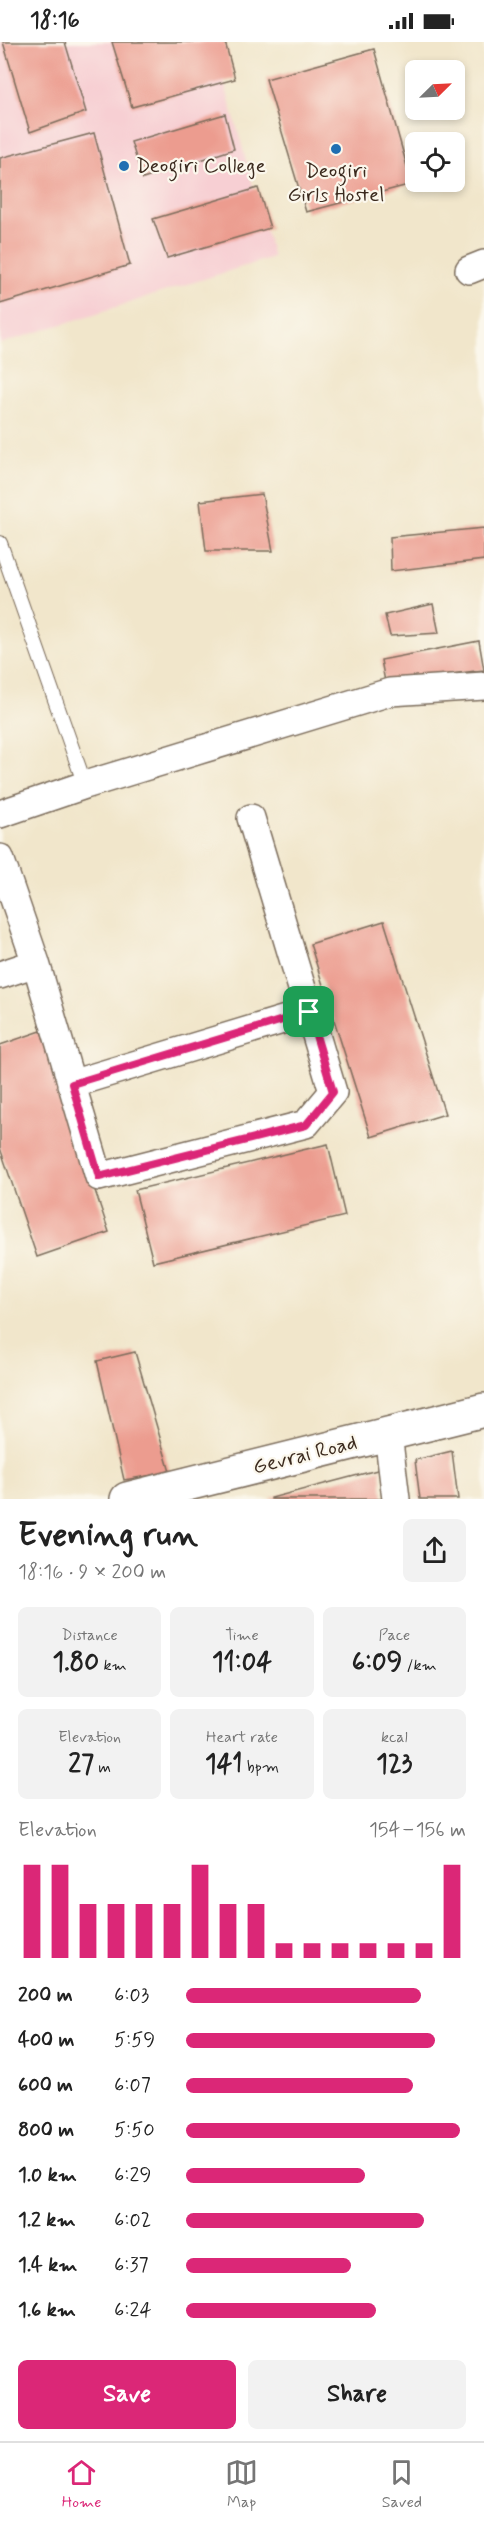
<!DOCTYPE html>
<meta charset="utf-8">
<style>
body{margin:0;font-family:Mynerve,sans-serif;background:#f2f2f2;color:#222;height:100vh;display:flex;flex-direction:column;font-size:22px;white-space:nowrap}
*{box-sizing:border-box;margin:0}
p{font-size:20px;color:#767676}
.icon{flex:none;width:33px;height:33px;fill:none;stroke:currentColor;stroke-width:2;stroke-linecap:round;stroke-linejoin:round}
.map{position:relative;height:1457px;overflow:hidden}
.drawer{display:flex;flex-direction:column;background:#fff;flex:1}
.drawer>*{flex:none}
.needle{width:39px;rotate:66deg}
.fabs{position:absolute;left:405px;top:18px;display:grid;gap:12px}
.fabs a{display:grid;place-items:center;width:60px;height:60px;border-radius:9px;background:#fff;box-shadow:0 3px 9px #0003;font-size:30px}
.pin{position:absolute;display:grid;place-items:center;width:51px;height:51px;color:#fff;margin:-26px;border-radius:12px;box-shadow:0 3px 9px #0006}
.round{display:grid;place-items:center;flex:none;width:63px;height:63px;border-radius:9px;background:#f2f2f2}
.overview{display:flex;align-items:center;justify-content:space-between;height:102px;padding:0 18px}
h1{font-size:33px;font-weight:700;line-height:45px}
.figures{display:grid;grid-template-columns:repeat(3,1fr);gap:9px;height:102px;padding:6px 18px}
.figures div{display:grid;align-content:center;border-radius:9px;background:#f2f2f2;text-align:center}
.figures b{font-size:26px;font-weight:700}
.figures small{font-size:16px;font-weight:400}
.figures p{font-size:16px}
.chart{height:168px;padding:12px 18px}
.chart p{display:flex;justify-content:space-between}
.chart svg{width:100%;height:108px;margin-top:6px;stroke:#db2777;stroke-width:6}
.cta{display:flex;gap:12px;margin-top:auto;padding:12px 18px}
.cta a{flex:1;height:69px;border-radius:9px;background:#db2777;color:#fff;font-size:24px;font-weight:700;line-height:69px;text-align:center}
.cta a+a{background:#f2f2f2;color:#222}
ul{padding:0 18px;list-style:none;font-size:20px}
li{display:grid;grid-template-columns:96px 72px 1fr;align-items:center;height:45px}
li i{height:15px;border-radius:8px;background:#db2777}
.status{display:flex;justify-content:space-between;align-items:center;height:42px;padding:0 30px;background:#fff;direction:ltr}
.status svg{height:16px;fill:currentColor}
.tab-bar{display:flex;justify-content:space-around;align-items:center;height:84px;border-top:2px solid #e0e0e0;background:#fff;font-size:16px;color:#767676}
.tab-bar a{display:grid;justify-items:center;gap:3px}
.tab-bar .selected{color:#db2777}
.map>svg:first-child{display:block}
.built{fill:#f7cfd3}
.building{fill:#ec9c8f}
.lines{fill:none;stroke-linecap:round;stroke-linejoin:round}
.lane-casing{stroke:#7b6c5b;stroke-width:16}
.street-casing{stroke:#7b6c5b;stroke-width:30}
.secondary-casing{stroke:#7b6c5b;stroke-width:36}
.lane{stroke:#fff;stroke-width:14}
.street{stroke:#fff;stroke-width:27}
.secondary{stroke:#fff;stroke-width:33}
.route-casing{stroke:#fff;stroke-width:12}
.route{stroke:#db2777;stroke-width:8}
.poi-dot{fill:#1f6fb2;stroke:#fbf7ec;stroke-width:2}
.labels{text-anchor:middle;dominant-baseline:central;stroke-width:4.5;stroke-linejoin:round;paint-order:stroke}
.poi-label{font-size:21px;fill:#3b2a1e;stroke:#fbf7ec;text-anchor:start}
.street-label{font-size:21px;fill:#3b2a1e;stroke:#fbf7ec}
</style>
<div class="status"><b>18:16</b><svg viewBox="0 0 49 12"><path d="M0 12V9h3v3zM5 12V6h3v6zM10 12V3h3v9zM15 12V0h3v12zM26 1h20v11H26zM47 4h2v5h-2z"/></svg></div>
<div class="map">
<svg width="484" height="1457" viewBox="0 0 484 1457">
<rect width="100%" height="100%" fill="#fbf7ec"/>
<filter id="ink" filterUnits="userSpaceOnUse"><feTurbulence type="fractalNoise" baseFrequency=".0167" numOctaves="2"/><feDisplacementMap in="SourceGraphic" scale="12" xChannelSelector="R" yChannelSelector="G"/><feConvolveMatrix kernelMatrix="1 2 1 2 8 2 1 2 1" color-interpolation-filters="sRGB"/></filter>
<filter id="wash" filterUnits="userSpaceOnUse"><feTurbulence type="fractalNoise" baseFrequency=".008" numOctaves="4" result="noise"/><feDisplacementMap in="SourceGraphic" scale="24" xChannelSelector="R" yChannelSelector="G"/><feGaussianBlur stdDeviation="1.35" result="paint"/><feColorMatrix in="noise" values="0 0 0 0 0 0 0 0 0 0 0 0 0 0 0 0 0 1.4 0 .05"/><feComposite in="paint" operator="in"/></filter>
<g filter="url(#wash)">
<rect width="100%" height="100%" fill="#f1e6cb"/>
<path class="built" d="M0 0H213L273 215 0 302Z"/>
<g id="blocks">
<path class="building" d="M3 0H65L86 70 30 90Z
M112 0H225L235 37 132 65Z
M374 7 412 142 306 170 266 37Z
M225 72 234 107 143 137 131 100Z
M94 91 130 223 0 262V116Z
M258 146 270 186 167 216 153 177Z
M262 452 273 509H206L200 459Z
M484 486V518L391 529 390 495Z
M433 562 439 591 390 594 385 573Z
M479 599 484 628 385 640 381 618Z
M384 879 445 1072 371 1095 310 902Z
M41 989 109 1190 37 1215 0 1106V1003Z
M328 1102 345 1174 153 1220 135 1148Z
M135 1310 170 1430 124 1438 97 1319Z
M452 1409 458 1457H420L415 1418Z
M381 1427 383 1457H271V1456Z"/>
</g>
</g>
<g filter="url(#ink)">
<use href="#blocks" fill-opacity="0" stroke="#7b6c5b" stroke-width="1.5"/>
<g class="lines">
<g class="lane-casing">
<path id="lane" d="M0 501 85 743"/>
</g>
<g class="street-casing">
<path id="street" d="M469 228 484 222
M0 772 85 743 390 650 484 644
M0 816 36 921 99 1135 306 1082 333 1050 251 776
M0 933 36 921
M71 1042 309 970
M388 1392 396 1457"/>
</g>
<g class="secondary-casing">
<path id="secondary" d="M127 1457 484 1368"/>
</g>
<use href="#lane" class="lane"/>
<use href="#street" class="street"/>
<use href="#secondary" class="secondary"/>
</g>
</g>
<g class="lines" filter="url(#ink)">
<g class="route-casing">
<path id="route" d="M309 970 333 1050 306 1083 99 1135 72 1042Z"/>
</g>
<use href="#route" class="route"/>
</g>
<g class="poi-dot">
<circle cx="336" cy="107" r="6"/>
<circle cx="124" cy="124" r="6"/>
</g>
<g class="labels">
<g class="poi-label">
<text x="136" y="124">Deogiri College</text>
<text x="336" y="129" text-anchor="middle">Deogiri<tspan x="336" dy="24">Girls Hostel</tspan></text>
</g>
<g class="street-label">
<text transform="translate(305 1413) rotate(-14)">Gevrai Road</text>
</g>
</g>
</svg>
<div class="fabs">
<a><svg class="needle" viewBox="-14 -14 28 28"><path d="M0-13l5 13h-10z" fill="#e53935"/><path d="M0 13l5-13h-10z" fill="#767676"/></svg></a>
<a><svg class="icon" aria-label="locate" viewBox="0 0 24 24"><circle cx="12" cy="12" r="6"/><path d="M12 2v4M12 18v4M2 12h4M18 12h4"/></svg></a>
</div>
<div class="pin" style="left:309px;top:970px;background:#1e9e55"><svg class="icon" aria-label="arrive" viewBox="0 0 24 24"><path d="M6 21V4h12l-3 4 3 4H6"/></svg></div>
</div>
<section class="drawer">
<div class="overview"><div><h1>Evening run</h1><p>18:16 · 9 × 200 m</p></div><a class="round"><svg class="icon" aria-label="share" viewBox="0 0 24 24"><path d="M12 15V3M7 8l5-5 5 5M5 13v7h14v-7"/></svg></a></div>
<div class="figures">
<div><p>Distance</p><b>1.80<small> km</small></b></div>
<div><p>Time</p><b>11:04</b></div>
<div><p>Pace</p><b>6:09<small> /km</small></b></div>
</div>
<div class="figures">
<div><p>Elevation</p><b>27<small> m</small></b></div>
<div><p>Heart rate</p><b>141<small> bpm</small></b></div>
<div><p>kcal</p><b>123</b></div>
</div>
<div class="chart"><p><span>Elevation</span>154–156 m</p>
<svg viewBox="0 0 160 44" preserveAspectRatio="none"><path d="M5 44V6M15 44V6M25 44V22M35 44V22M45 44V22M55 44V22M65 44V6M75 44V22M85 44V22M95 44V38M105 44V38M115 44V38M125 44V38M135 44V38M145 44V38M155 44V6"/></svg>
</div>
<ul>
<li><b>200 m</b>6:03<i style="width:84%"></i></li>
<li><b>400 m</b>5:59<i style="width:89%"></i></li>
<li><b>600 m</b>6:07<i style="width:81%"></i></li>
<li><b>800 m</b>5:50<i style="width:98%"></i></li>
<li><b>1.0 km</b>6:29<i style="width:64%"></i></li>
<li><b>1.2 km</b>6:02<i style="width:85%"></i></li>
<li><b>1.4 km</b>6:37<i style="width:59%"></i></li>
<li><b>1.6 km</b>6:24<i style="width:68%"></i></li>
</ul>
<div class="cta"><a>Save</a><a>Share</a></div>
</section>
<nav class="tab-bar">
<a class="selected"><svg class="icon" aria-label="home" viewBox="0 0 24 24"><path d="M3 11l9-7 9 7M6 9v11h12V9"/></svg>Home</a>
<a><svg class="icon" aria-label="map" viewBox="0 0 24 24"><path d="M3 6l6-2 6 2 6-2v14l-6 2-6-2-6 2zM9 4v14M15 6v14"/></svg>Map</a>
<a><svg class="icon" aria-label="saved" viewBox="0 0 24 24"><path d="M7 4h10v16l-5-4-5 4z"/></svg>Saved</a>
</nav>
